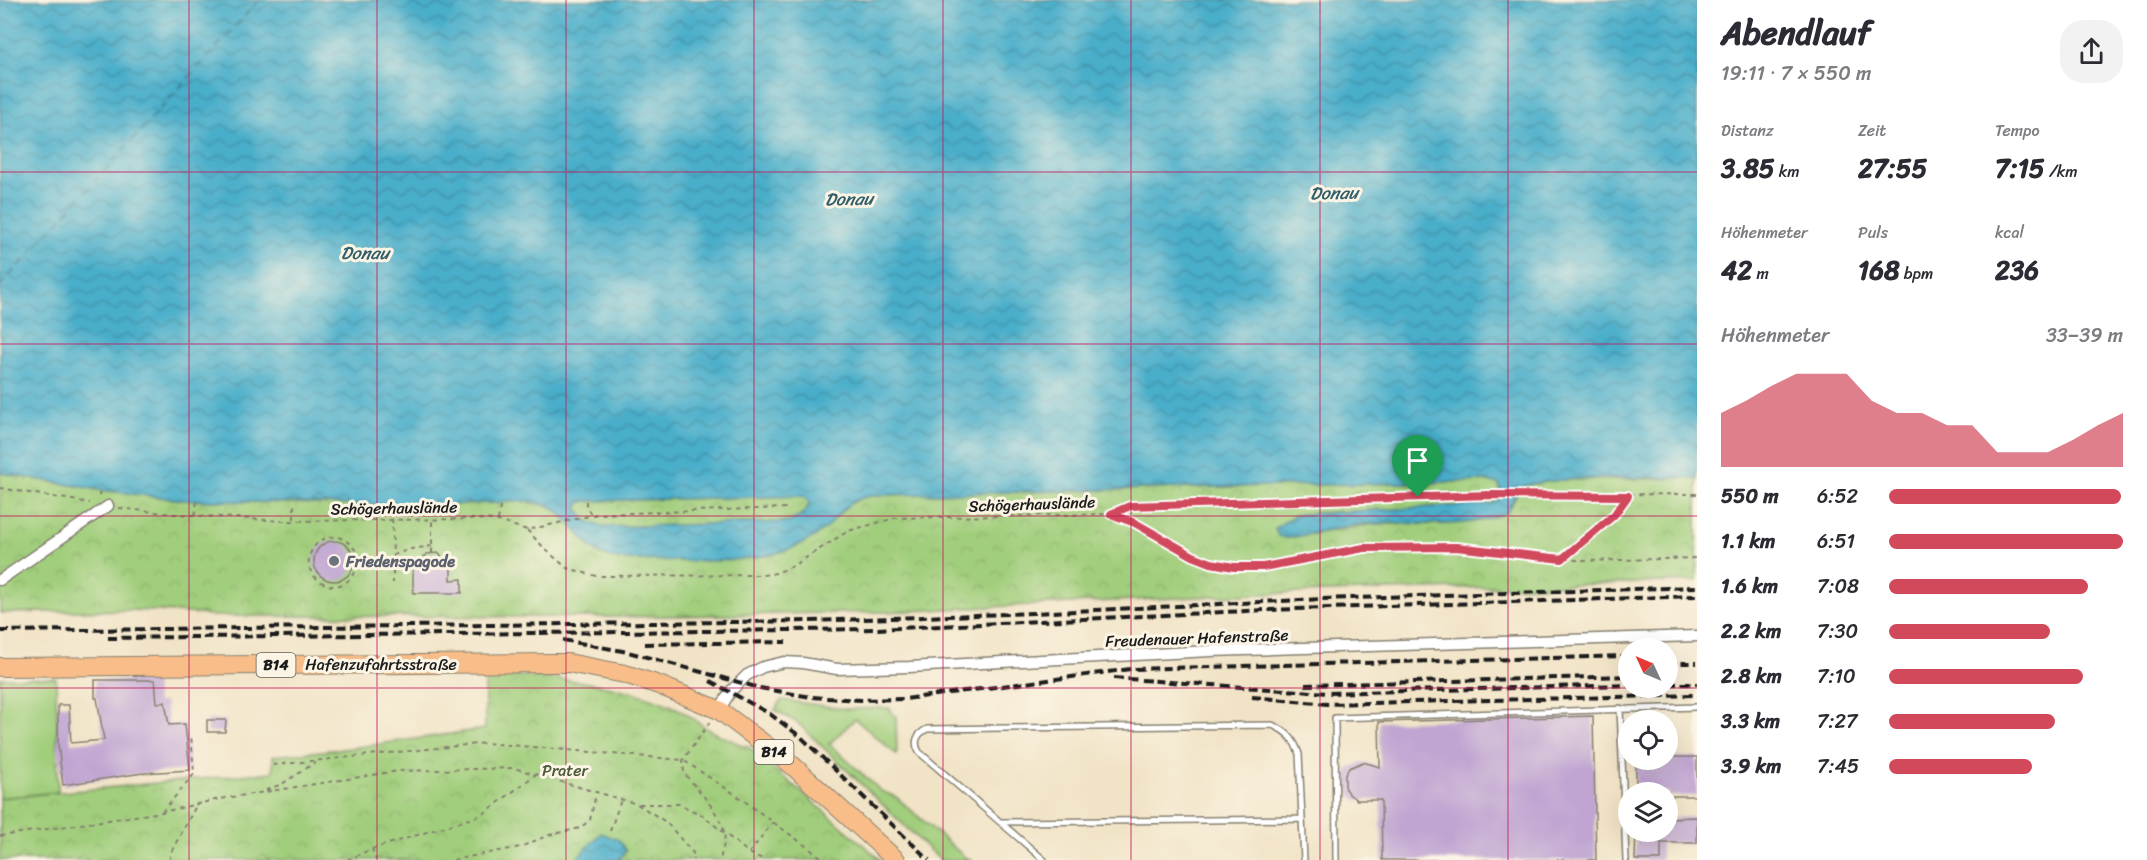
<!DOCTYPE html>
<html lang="de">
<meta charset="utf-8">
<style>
body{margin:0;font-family:Sriracha,sans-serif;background:#f2f2f3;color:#2b2b33;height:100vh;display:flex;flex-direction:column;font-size:22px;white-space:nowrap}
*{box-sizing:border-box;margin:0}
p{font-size:20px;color:#7c7c81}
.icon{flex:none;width:33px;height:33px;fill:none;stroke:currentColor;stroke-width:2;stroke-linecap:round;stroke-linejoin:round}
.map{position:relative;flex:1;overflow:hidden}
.panel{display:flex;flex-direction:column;background:#fff;width:450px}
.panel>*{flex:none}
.needle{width:39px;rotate:314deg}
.buttons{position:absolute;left:1618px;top:638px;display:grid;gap:12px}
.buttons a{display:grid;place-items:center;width:60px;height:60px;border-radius:50%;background:#fff;box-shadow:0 6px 24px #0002;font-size:30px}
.pin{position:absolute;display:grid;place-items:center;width:51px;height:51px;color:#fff;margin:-62px -26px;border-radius:50% 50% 50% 0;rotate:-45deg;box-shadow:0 0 6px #0007}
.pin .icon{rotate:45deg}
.round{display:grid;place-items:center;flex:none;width:63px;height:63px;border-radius:24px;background:#f2f2f3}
.head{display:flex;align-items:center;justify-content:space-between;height:102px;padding:0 24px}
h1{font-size:33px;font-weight:700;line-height:45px}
.metrics{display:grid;grid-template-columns:repeat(3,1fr);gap:9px;height:102px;padding:6px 24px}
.metrics div{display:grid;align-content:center}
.metrics b{font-size:26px;font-weight:700}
.metrics small{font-size:16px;font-weight:400}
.metrics p{font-size:16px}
.chart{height:168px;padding:12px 24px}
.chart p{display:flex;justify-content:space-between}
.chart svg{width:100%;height:108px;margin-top:6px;fill:#d1495b;opacity:.7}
ul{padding:0 24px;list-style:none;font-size:20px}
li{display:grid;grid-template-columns:96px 72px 1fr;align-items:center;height:45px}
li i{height:15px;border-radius:8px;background:#d1495b}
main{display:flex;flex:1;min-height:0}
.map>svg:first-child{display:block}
.grass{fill:#a1ce7b;stroke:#5e754c;stroke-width:1.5}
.park{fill:url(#park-crowns);stroke:#5e754c;stroke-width:1.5}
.water{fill:url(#water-waves);stroke:#336573;stroke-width:1.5;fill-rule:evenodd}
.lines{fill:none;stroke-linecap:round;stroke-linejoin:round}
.ferry{stroke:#315e6a;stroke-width:1.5;stroke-dasharray:8 6;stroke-linecap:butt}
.building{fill:#c0a5d2}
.lane-casing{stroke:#868071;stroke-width:8}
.street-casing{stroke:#868071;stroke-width:13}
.primary-casing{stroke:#868071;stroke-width:20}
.path{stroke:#868071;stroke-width:2;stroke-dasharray:4.5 4.5;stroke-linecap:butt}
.lane{stroke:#fff;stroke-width:5}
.street{stroke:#fff;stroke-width:10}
.primary{stroke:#f8bd88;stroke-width:18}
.rail{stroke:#1c1c1c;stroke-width:4;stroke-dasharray:9 4.5;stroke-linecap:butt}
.route-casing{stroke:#fff;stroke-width:12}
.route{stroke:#d1495b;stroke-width:8}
.grid{fill:none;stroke:#c2185b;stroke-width:1.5;stroke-opacity:0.55}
.worship-dot{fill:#6b7280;stroke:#fcf5e5;stroke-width:2}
.labels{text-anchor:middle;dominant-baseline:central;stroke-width:6;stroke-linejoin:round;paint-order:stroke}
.shield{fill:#fcf5e5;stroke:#5f5d58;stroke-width:1.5}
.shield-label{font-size:15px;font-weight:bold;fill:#1c1c1c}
.street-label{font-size:16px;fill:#1c1c1c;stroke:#fcf5e5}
.worship-label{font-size:16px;font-weight:bold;fill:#5b616d;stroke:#fcf5e5;text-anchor:start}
.park-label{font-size:16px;fill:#4b5a3d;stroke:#fcf5e5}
.water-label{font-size:18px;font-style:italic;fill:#315e6a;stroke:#fcf5e5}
</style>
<main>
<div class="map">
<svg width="1697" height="860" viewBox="0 0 1697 860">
<defs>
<pattern id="park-crowns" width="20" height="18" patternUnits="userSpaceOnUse" patternTransform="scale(1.5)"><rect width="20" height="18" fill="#a1ce7b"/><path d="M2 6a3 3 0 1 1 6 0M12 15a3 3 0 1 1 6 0" fill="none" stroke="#8ab06a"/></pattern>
<pattern id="water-waves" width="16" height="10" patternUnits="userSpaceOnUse" patternTransform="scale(1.5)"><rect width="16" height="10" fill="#4aaeca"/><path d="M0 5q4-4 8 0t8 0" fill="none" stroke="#3d8da3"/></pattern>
</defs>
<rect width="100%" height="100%" fill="#fcf5e5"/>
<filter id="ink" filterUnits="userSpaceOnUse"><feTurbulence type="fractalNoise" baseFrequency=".0167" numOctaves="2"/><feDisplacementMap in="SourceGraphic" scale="12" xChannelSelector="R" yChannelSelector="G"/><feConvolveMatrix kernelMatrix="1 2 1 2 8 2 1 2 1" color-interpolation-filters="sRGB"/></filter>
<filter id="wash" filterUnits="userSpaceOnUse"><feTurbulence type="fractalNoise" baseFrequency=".008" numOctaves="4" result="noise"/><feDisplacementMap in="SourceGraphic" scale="24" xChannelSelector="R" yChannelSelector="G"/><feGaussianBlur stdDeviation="1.35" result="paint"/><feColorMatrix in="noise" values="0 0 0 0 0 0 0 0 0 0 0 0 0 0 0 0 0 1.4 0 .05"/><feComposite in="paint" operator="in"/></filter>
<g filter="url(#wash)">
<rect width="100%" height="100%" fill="#f1e3c6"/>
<path class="grass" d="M0 678H56L58 792 0 798Z
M781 700 846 709 889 708 896 717 897 755 855 719 829 744 881 791 896 797 966 858 973 860H940L798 723 775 710Z"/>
<path class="park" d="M0 473 100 490 184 500 392 505H448L528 501 550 506 558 511 592 548 600 554 727 560 773 555 838 515 850 504 861 498 877 495 1488 481 1499 484 1501 493 1498 500 1491 504 1303 514 1278 526 1287 538 1375 524H1443L1479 521 1512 505 1518 490 1523 486 1559 480 1697 478V581L1260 594 887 612 612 617 214 616C144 606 71 612 0 613Z
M803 496 809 502C809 513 798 516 790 522L603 527 587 521 577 508 580 503 586 501Z
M485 674C550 678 615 680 676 708 689 714 699 724 711 731 722 737 734 740 744 747L746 745 881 860H0V798L273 772V756L351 748 485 729Z"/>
<path class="water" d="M0 0H1697V478C1667 478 1540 475 1521 488 1514 493 1512 505 1507 512 1470 529 1428 523 1388 523 1355 522 1319 533 1287 538L1278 536 1275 528 1295 515 1303 514 1491 504 1498 500 1501 493 1499 484 1488 481 877 495C868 496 859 498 851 503 842 509 835 519 828 526 820 534 808 541 797 546 750 567 678 560 627 560L611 558 600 554 592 548 558 511 550 506 528 501 449 505H359L184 500 100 490 0 473ZM803 496 809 502C809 513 798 516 790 522L603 527 587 521 577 508 580 503 586 501Z
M601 833 619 840 626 851 619 860H575Z"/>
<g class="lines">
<path class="ferry" d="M0 286 259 0"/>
</g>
<g id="blocks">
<path class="building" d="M314 561a20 20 0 1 1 40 0a20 20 0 1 1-40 0Z
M438 553 441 556 440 563H451V580L462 579V593H413V564L422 563 423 556H426V554Z
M95 680H155L157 703 165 702 169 725 185 724 190 770 143 773 63 785 58 745V705H69L71 743 104 740 97 698H95Z
M1593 716 1596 860H1382L1381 800H1357L1350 795 1345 789V775L1349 768 1363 762 1380 767 1379 722Z
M207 720H226L225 732H207Z
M1668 757H1697V796H1668V792H1636V759H1668Z
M1697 817V843H1661V860H1635L1636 831H1668V818Z"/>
</g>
</g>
<g filter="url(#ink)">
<use href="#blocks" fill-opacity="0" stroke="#868071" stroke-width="1.5"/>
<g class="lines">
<g class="lane-casing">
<path id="lane" d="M1620 708 1626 860
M1002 822 1302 819
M1044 860 919 752C913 742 917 734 927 729L1272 725C1287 731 1294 739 1299 754L1304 860
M1336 860 1335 718 1697 707"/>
</g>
<g class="street-casing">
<path id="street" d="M0 580 108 506
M719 710 731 691 747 675 763 667 784 662 803 663 837 669 909 667 1210 651 1697 636"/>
</g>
<g class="primary-casing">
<path id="primary" d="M0 667 553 663H568L625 674 659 685 719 710 792 765 896 860"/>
</g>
<path class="path" d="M0 488 90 503
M99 496 100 490
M586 501V506L592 516
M119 508 174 514 282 521 475 519 495 520 527 530 598 514 787 508
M1111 514 1135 523 1193 556 1211 563 1234 567H1263L1364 548 1456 547 1584 561 1697 558
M195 515 197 501
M294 519V504
M498 520 501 502
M527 530 546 550 567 568 596 576 763 575 776 573 793 566 848 531 895 518 1111 514 1130 506 1491 495 1697 494
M432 553V519
M393 555 411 549 432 546
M1563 558 1614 515 1628 496
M364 561V567H358C353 577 347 585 334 586 328 586 322 583 317 579 290 556 335 511 359 556H365L364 561 393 562 392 505
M354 562 363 561
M393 562V583
M710 722 683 760 684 773C697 789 719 811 724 832 726 841 722 851 720 860
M273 765 486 743 683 760 736 795 825 860
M266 790 282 784 316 762
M639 804H679L702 815 749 853 765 860
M162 812 194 774 191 734
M610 831 621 800
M0 836 162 812 220 799 398 771 514 768 637 804 666 822 693 853 694 860
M372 849 376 860
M749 853 773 822
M170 860V854L197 804
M347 860 372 849 482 815 535 775
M453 860 520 847 549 835 580 828 590 820 596 794"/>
<use href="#lane" class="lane"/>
<use href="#street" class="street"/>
<use href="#primary" class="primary"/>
<path class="rail" d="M0 631 810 621 1033 613 1322 599 1697 587
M108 638 878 629 1266 610 1697 596
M563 640 628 652 760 688 811 697 861 700 905 699 1131 669 1629 656
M645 644 786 642
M1668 663H1697
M1114 678 1327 693 1629 685
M710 681 770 714 801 737 929 860
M1668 684H1697
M1305 685 1629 676
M1252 697 1327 704 1697 695"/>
</g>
</g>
<g class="lines" filter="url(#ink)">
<g class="route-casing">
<path id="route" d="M1491 495 1628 496 1614 515 1562 559 1456 547 1364 548 1263 567H1234L1211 563 1193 556 1135 523 1111 514 1130 506Z"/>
</g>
<use href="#route" class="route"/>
</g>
<path class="grid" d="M189 0V860M377 0V860M566 0V860M754 0V860M943 0V860M1131 0V860M1320 0V860M1508 0V860M0 172H1697M0 344H1697M0 516H1697M0 688H1697"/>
<circle class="worship-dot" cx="334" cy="561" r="6"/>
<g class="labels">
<g class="shield">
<rect x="256.5" y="653" width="39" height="24" rx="4.5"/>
<rect x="754.5" y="740" width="39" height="24" rx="4.5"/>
</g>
<g class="shield-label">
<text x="276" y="665">B14</text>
<text x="774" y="752">B14</text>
</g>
<g class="street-label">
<text transform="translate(1032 504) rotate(-2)">Schögerhauslände</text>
<text transform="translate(394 508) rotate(-1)">Schögerhauslände</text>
<text transform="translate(1197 638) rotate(-2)">Freudenauer Hafenstraße</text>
<text x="381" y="664">Hafenzufahrtsstraße</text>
</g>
<g class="worship-label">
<text x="346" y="561">Friedenspagode</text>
</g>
<g class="park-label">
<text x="565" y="770">Prater</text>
</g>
<g class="water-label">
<text transform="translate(1334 193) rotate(-1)">Donau</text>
<text transform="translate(849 199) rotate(-1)">Donau</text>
<text x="365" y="253">Donau</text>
</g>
</g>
</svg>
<div class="buttons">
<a><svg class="needle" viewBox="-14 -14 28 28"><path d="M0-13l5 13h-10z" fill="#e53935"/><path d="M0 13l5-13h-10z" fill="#7c7c81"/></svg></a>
<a><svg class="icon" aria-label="locate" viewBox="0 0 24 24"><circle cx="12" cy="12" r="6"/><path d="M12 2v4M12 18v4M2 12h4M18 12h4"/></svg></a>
<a><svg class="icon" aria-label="layers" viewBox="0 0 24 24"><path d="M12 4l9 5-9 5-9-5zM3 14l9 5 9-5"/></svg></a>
</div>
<div class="pin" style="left:1418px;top:497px;background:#1e9e55"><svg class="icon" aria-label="arrive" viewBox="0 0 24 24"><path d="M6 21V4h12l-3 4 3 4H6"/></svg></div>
</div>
<section class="panel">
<div class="head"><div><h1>Abendlauf</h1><p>19:11 · 7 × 550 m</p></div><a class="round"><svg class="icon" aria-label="share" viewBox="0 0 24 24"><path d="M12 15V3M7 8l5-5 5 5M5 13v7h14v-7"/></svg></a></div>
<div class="metrics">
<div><p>Distanz</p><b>3.85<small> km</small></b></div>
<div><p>Zeit</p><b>27:55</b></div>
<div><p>Tempo</p><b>7:15<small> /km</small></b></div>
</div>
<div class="metrics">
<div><p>Höhenmeter</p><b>42<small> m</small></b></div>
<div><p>Puls</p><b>168<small> bpm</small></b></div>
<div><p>kcal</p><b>236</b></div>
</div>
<div class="chart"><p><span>Höhenmeter</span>33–39 m</p>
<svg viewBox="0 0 160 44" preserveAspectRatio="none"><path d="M0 44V22L10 17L20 11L30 6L40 6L50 6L60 17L70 22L80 22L90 27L100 27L110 38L120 38L130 38L140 33L150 27L160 22V44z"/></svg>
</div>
<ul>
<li><b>550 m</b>6:52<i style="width:99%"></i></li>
<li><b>1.1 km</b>6:51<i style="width:100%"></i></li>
<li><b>1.6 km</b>7:08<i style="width:85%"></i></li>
<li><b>2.2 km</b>7:30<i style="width:69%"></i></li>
<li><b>2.8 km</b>7:10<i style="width:83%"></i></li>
<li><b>3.3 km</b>7:27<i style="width:71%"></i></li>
<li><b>3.9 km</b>7:45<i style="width:61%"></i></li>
</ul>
</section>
</main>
